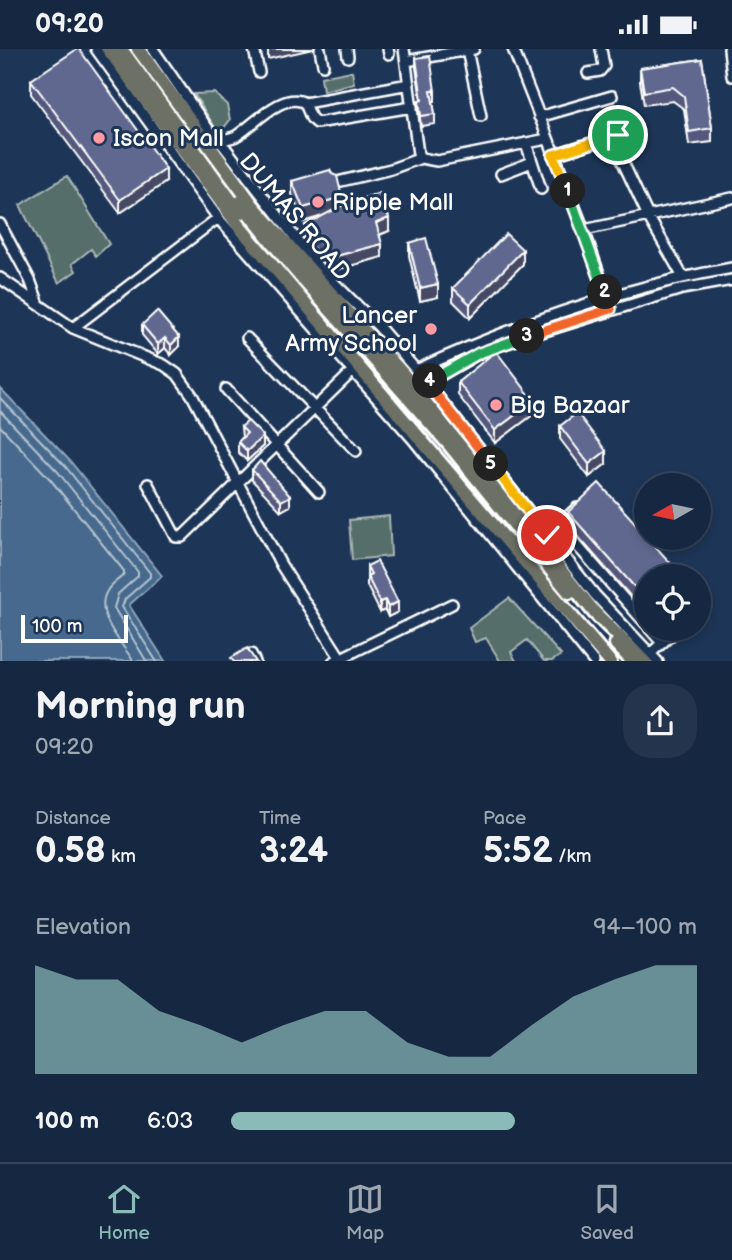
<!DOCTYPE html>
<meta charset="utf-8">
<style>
body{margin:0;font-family:"Balsamiq Sans",sans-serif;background:#23344c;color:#f1f3f6;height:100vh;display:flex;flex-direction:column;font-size:26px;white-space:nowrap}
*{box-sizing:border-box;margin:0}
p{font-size:23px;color:#9ea6b1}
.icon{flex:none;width:38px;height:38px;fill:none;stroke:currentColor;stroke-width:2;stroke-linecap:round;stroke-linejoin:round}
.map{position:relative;height:612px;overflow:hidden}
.drawer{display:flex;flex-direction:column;background:#162841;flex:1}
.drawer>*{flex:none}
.needle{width:46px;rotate:261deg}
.tools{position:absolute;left:634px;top:424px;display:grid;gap:14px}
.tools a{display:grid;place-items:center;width:77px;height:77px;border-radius:50%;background:#162841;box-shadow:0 4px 10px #0003,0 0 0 2px #35445a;font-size:35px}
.scale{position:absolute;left:21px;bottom:18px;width:107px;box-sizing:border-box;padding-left:7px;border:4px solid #fff;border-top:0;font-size:19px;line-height:24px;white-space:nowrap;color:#fff;-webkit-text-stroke:5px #1d3557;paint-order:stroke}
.pin{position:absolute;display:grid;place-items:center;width:60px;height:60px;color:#fff;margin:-30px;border:4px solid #fff;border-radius:50%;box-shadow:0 2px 7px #0007}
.km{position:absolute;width:35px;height:35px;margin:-18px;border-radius:50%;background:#222;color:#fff;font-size:19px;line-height:35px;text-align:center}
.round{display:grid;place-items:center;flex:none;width:74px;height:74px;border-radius:28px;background:#23344c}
.headline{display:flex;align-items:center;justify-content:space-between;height:119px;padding:0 35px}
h1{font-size:38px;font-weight:700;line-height:52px}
.stats{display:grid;grid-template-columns:repeat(3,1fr);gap:10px;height:119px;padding:7px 35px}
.stats div{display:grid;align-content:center}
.stats b{font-size:35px;font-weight:700}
.stats small{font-size:19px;font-weight:400}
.stats p{font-size:19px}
.chart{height:196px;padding:14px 35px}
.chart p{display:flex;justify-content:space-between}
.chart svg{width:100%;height:126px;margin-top:7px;fill:#8bbbb9;opacity:.7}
ul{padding:0 35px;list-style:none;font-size:23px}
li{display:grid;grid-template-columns:112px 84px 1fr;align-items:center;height:52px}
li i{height:18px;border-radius:9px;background:#8bbbb9}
.status{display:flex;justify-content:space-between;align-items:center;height:49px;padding:0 35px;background:#162841;direction:ltr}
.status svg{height:19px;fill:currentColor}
.menu{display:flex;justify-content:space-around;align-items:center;height:98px;border-top:2px solid #35445a;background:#162841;font-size:19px;color:#9ea6b1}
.menu a{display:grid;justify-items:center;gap:4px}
.menu .current{color:#8bbbb9}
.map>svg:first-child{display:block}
.green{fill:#546e6b;stroke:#aab6b5;stroke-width:2}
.water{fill:#46698d;stroke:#90a5bb;stroke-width:2}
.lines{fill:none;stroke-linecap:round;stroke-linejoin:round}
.shore{stroke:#b5c3d1;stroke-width:2}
.minor-casing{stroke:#fff;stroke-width:14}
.major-casing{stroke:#fff;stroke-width:18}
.minor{stroke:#1d3557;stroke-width:9}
.major{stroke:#6c7065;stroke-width:12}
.wall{fill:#53597b;stroke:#fff;stroke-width:2}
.shaded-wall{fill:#444964;stroke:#fff;stroke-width:2}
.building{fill:#61688f;stroke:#fff;stroke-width:2}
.split-1-casing{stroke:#fff;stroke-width:14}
.split-2-casing{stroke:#fff;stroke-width:14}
.split-3-casing{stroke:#fff;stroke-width:14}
.split-4-casing{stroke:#fff;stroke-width:14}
.split-5-casing{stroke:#fff;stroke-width:14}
.split-6-casing{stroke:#fff;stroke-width:14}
.split-1{stroke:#f5b400;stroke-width:9}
.split-2{stroke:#22a559;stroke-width:9}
.split-3{stroke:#f0652b;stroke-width:9}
.split-4{stroke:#22a559;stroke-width:9}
.split-5{stroke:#f0652b;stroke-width:9}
.split-6{stroke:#f5b400;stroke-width:9}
.poi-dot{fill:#ff9aa2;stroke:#1d3557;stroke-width:2.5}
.labels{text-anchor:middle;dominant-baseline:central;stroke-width:6;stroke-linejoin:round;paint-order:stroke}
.poi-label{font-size:24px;fill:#fff;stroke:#1d3557;text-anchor:start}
.street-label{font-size:24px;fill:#fff;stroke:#1d3557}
</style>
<div class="status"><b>09:20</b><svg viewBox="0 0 49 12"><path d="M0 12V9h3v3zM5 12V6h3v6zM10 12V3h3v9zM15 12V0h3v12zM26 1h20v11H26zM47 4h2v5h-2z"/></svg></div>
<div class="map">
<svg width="732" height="613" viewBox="0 0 732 613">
<rect width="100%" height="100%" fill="#1d3557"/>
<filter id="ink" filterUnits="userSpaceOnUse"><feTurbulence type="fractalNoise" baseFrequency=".0143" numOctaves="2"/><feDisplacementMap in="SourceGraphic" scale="14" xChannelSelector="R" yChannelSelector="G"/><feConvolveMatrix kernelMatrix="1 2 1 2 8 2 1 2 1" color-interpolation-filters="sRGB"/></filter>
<g filter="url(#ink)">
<path class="green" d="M352 22 354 34 323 42 321 28Z
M214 44 227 56 230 71 219 85 194 45Z
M67 127 109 195 96 207 91 200 72 215 76 222 59 234 20 156Z
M389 467 391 507 352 511 349 471Z
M509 549 561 606 552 612H544L527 591 511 603 516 612H500L486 589 475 593 469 579Z"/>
<path class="water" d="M0 339 70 412 162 527 129 556 165 612H0Z"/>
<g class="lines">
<path class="shore" d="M0 349 65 417 150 524V528L125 550 122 558 157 613
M0 362 58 423 138 523V527L118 545 114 559 147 613
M0 377 50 430 124 522V526C118 531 111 535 107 542 93 565 122 594 134 613"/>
<g class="minor-casing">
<path id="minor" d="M96 0 218 169 412 389 594 613
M153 0 209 81 220 92 318 218 379 278 416 321 595 546 658 613
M254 0 259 23
M320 0 323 16
M347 0 348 8
M388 0 389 5
M404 0 418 105 421 109 437 112 547 90
M513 0 584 181 609 254
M729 0 732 27
M467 1 481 67
M406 12 474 0
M588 24 600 22 604 17 601 0
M305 54 409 35
M539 68 612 47
M220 92C225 90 232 89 236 87 253 77 283 41 305 54L311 69 317 74 412 58
M526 94 541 140
M553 106 618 86
M621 109 648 167 683 228
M501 125 532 113
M337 133 391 120 421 109
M0 175 30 231 38 253
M584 181 732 149
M0 229 73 279 164 316 177 325 192 346 281 516 343 613
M73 279 218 169
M247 289 356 402
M416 321C517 275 623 238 732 219
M427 334 479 304 499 296 682 240 732 231
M226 340 319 443
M148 435 176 488H182L353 322
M559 476 646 575
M547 486 577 459
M698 549 705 556 698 562
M649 579 662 594
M651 604 679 579
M251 605 255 613
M333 613 452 555"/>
</g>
<g class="major-casing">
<path id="major" d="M108 0 238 176 610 613
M121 0 240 164
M138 0 254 158 403 325 595 564 645 613
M240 153 294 220 448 394 569 543
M616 595 633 613"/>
</g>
<use href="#minor" class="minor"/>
<use href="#major" class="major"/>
</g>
<path class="wall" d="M416 9 435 42V52H433L435 65V75L421 77 419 62V52L421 51 416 19Z
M702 10 712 79V93L689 96 684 60 673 52 644 56 640 33V19Z
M31 31 166 133 120 164 31 45Z
M292 132 342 156 389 182 380 186 382 208 332 222 305 189V176L321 168 303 173 292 145Z
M409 194 438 248 420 252 409 207Z
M523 215 470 269 453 252V239Z
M142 276 179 298 171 306 165 299 158 305 142 286Z
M458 333 534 365 495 394 458 346Z
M560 377 606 415 589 428 560 390Z
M241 378 263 397 247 412 238 403V393L242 389Z
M252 421 290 457 281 462 252 431Z
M568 463 646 527V565L568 476Z
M367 517 398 563 388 568 385 561 380 563 367 537Z"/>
<path class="shaded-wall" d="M268 0H313L268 10Z
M166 120V133L120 164V151Z
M342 148V161L303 173V159Z
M389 169V182L376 187V174Z
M382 195V208L332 222V208Z
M523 201V215L470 269V255Z
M438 235V248L420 252V239Z
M179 288V298L171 306V296Z
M165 289V299L158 305V295Z
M534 352V365L495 394V381Z
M263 387V397L247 412V402Z
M606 402V415L589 428V415Z
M290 447V457L281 462V452Z
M385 551V561L380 563V553Z
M398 553V563L388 568V558Z"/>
<path class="building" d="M77 0H79L166 120 120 151 31 31Z
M430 7 435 42H431L435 65 421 67 419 52 422 51 416 9Z
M702 10 712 79 689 83 684 47 673 38 644 43 640 19Z
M330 121 332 125 337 127 342 148 303 159 292 132Z
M380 144 389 169 376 174 382 195 332 208 305 176 345 155Z
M506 185 523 201 470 255 453 239Z
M426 189 438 235 420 239 409 194Z
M157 262 179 288 171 296 165 289 158 295 142 276Z
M496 302 534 352 495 381 458 333Z
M577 364 606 402 589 415 560 377Z
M248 372 263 387 247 402 238 393 247 384 241 378Z
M260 412 290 447 281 452 252 421Z
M599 434 646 486V488H647L674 518 682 520 687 527H646V551L568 463Z
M377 512 398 553 388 558 385 551 380 553 367 527 371 525 367 517Z
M247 599 256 613H234L231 609Z"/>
</g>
<g class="lines" filter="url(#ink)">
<g class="split-1-casing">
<path id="split-1" d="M568 142 553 106 618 86"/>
</g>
<g class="split-2-casing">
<path id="split-2" d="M568 142 605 243"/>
</g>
<g class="split-3-casing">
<path id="split-3" d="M527 287 611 260 605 243"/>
</g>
<g class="split-4-casing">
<path id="split-4" d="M430 332 479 304 527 287"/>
</g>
<g class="split-5-casing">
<path id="split-5" d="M430 332 427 334 491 415"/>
</g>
<g class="split-6-casing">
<path id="split-6" d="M491 415 547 486"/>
</g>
<use href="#split-1" class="split-1"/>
<use href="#split-2" class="split-2"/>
<use href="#split-3" class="split-3"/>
<use href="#split-4" class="split-4"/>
<use href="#split-5" class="split-5"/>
<use href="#split-6" class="split-6"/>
</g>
<g class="poi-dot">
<circle cx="99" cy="89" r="7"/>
<circle cx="318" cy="153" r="7"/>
<circle cx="431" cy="280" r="7"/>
<circle cx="496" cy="356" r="7"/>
</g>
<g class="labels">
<g class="poi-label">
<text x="113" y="89">Iscon Mall</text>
<text x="332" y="153">Ripple Mall</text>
<text x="417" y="266" text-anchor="end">Lancer<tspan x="417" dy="28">Army School</tspan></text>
<text x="510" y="356">Big Bazaar</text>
</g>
<g class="street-label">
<text transform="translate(295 168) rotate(50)">DUMAS ROAD</text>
</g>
</g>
</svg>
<div class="tools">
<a><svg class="needle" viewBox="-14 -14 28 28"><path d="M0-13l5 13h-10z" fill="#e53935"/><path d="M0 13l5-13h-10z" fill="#9ea6b1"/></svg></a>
<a><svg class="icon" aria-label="locate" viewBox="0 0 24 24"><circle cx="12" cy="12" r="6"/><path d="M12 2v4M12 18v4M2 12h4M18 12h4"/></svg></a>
</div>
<div class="scale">100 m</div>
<div class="pin" style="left:618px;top:86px;background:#1e9e55"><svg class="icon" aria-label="arrive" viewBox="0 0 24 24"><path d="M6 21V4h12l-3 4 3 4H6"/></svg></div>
<div class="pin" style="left:547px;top:486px;background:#d93025"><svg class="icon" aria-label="check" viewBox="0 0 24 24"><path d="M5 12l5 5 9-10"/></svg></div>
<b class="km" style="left:568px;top:142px">1</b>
<b class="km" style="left:605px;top:243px">2</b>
<b class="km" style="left:527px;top:287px">3</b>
<b class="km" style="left:430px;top:332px">4</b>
<b class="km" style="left:491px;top:415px">5</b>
</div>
<section class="drawer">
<div class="headline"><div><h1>Morning run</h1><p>09:20</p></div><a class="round"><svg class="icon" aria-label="share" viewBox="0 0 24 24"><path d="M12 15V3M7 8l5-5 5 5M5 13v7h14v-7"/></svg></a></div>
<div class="stats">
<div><p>Distance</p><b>0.58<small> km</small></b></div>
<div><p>Time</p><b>3:24</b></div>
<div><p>Pace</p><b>5:52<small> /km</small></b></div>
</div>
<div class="chart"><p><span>Elevation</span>94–100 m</p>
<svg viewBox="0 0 160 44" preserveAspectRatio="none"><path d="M0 44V6L10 11L20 11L30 22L40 27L50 33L60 27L70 22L80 22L90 33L100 38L110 38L120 27L130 17L140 11L150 6L160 6V44z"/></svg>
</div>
<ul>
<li><b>100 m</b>6:03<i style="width:61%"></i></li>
</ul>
</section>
<nav class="menu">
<a class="current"><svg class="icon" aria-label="home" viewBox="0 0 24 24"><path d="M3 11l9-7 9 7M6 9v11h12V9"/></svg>Home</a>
<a><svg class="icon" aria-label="map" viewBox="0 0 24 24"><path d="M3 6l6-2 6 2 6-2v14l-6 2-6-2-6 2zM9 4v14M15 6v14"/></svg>Map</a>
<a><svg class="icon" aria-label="saved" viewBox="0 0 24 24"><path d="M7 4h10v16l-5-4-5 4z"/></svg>Saved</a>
</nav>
